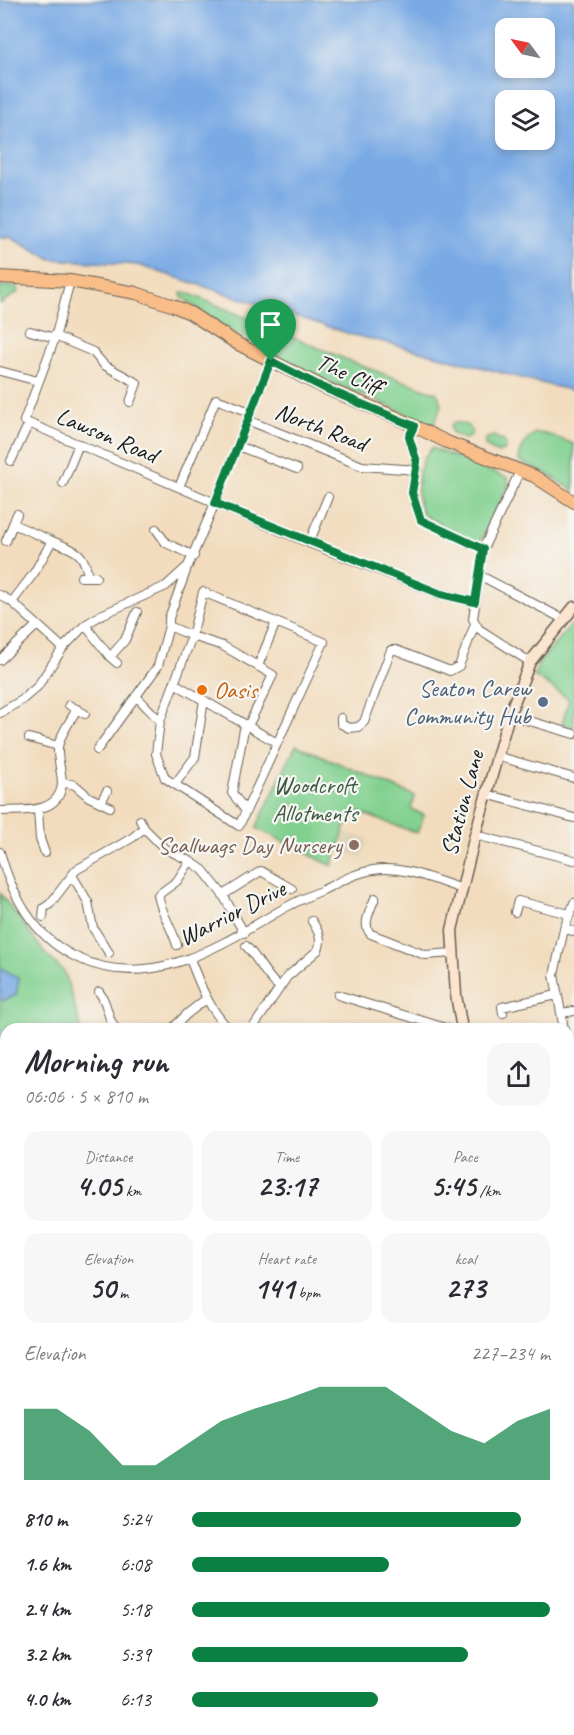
<!DOCTYPE html>
<meta charset="utf-8">
<style>
body{margin:0;font-family:Caveat,sans-serif;background:#f7f7f7;color:#2b2b33;height:100vh;display:flex;flex-direction:column;font-size:22px;white-space:nowrap}
*{box-sizing:border-box;margin:0}
p{font-size:20px;color:#7c7c81}
.icon{flex:none;width:33px;height:33px;fill:none;stroke:currentColor;stroke-width:2;stroke-linecap:round;stroke-linejoin:round}
.map{position:relative;flex:1;overflow:hidden}
.sheet{position:absolute;left:0px;top:1023px;width:574px;height:712px;display:flex;flex-direction:column;background:#fff;border-radius:18px 18px 0 0;box-shadow:0 3px 9px #0003}
.sheet>*{flex:none}
.needle{width:39px;rotate:303deg}
.controls{position:absolute;left:495px;top:18px;display:grid;gap:12px}
.controls a{display:grid;place-items:center;width:60px;height:60px;border-radius:12px;background:#fff;box-shadow:0 3px 9px #0003;font-size:30px}
.pin{position:absolute;display:grid;place-items:center;width:51px;height:51px;color:#fff;margin:-62px -26px;border-radius:50% 50% 50% 0;rotate:-45deg;box-shadow:0 0 6px #0007}
.pin .icon{rotate:45deg}
.round{display:grid;place-items:center;flex:none;width:63px;height:63px;border-radius:18px;background:#f7f7f7}
.summary{display:flex;align-items:center;justify-content:space-between;height:102px;padding:0 24px}
h1{font-size:33px;font-weight:800;line-height:45px}
.figures{display:grid;grid-template-columns:repeat(3,1fr);gap:9px;height:102px;padding:6px 24px}
.figures div{display:grid;align-content:center;border-radius:15px;background:#f7f7f7;text-align:center}
.figures b{font-size:30px;font-weight:800}
.figures small{font-size:16px;font-weight:400}
.figures p{font-size:16px}
.chart{height:168px;padding:12px 24px}
.chart p{display:flex;justify-content:space-between}
.chart svg{width:100%;height:108px;margin-top:6px;fill:#0b8043;opacity:.7}
ul{padding:0 24px;list-style:none;font-size:20px}
li{display:grid;grid-template-columns:96px 72px 1fr;align-items:center;height:45px}
li i{height:15px;border-radius:8px;background:#0b8043}
.map>svg:first-child{display:block}
.built{fill:#ded2b4}
.industrial{fill:#c8c4b8}
.green{fill:#81d08f;stroke:#4e7656;stroke-width:1.5}
.forest{fill:#68b27a;stroke:#42674b;stroke-width:1.5}
.water{fill:#7aaae4;stroke:#4b6380;stroke-width:1.5;fill-rule:evenodd}
.lines{fill:none;stroke-linecap:round;stroke-linejoin:round}
.stream{stroke:#7aaae4;stroke-width:2}
.street-casing{stroke:#675f54;stroke-width:10}
.secondary-casing{stroke:#675f54;stroke-width:13}
.primary-casing{stroke:#675f54;stroke-width:14}
.street{stroke:#fff;stroke-width:8}
.secondary{stroke:#fce5cf;stroke-width:10}
.primary{stroke:#f8bd88;stroke-width:12}
.rail{stroke:#1c1c1c;stroke-width:2}
.route-casing{stroke:#fff;stroke-width:12}
.route{stroke:#0b8043;stroke-width:8}
.food-dot{fill:#e8710a;stroke:#f6f6f2;stroke-width:2}
.service-dot{fill:#5c6f8a;stroke:#f6f6f2;stroke-width:2}
.education-dot{fill:#8d6e63;stroke:#f6f6f2;stroke-width:2}
.labels{text-anchor:middle;dominant-baseline:central;stroke-width:4.5;stroke-linejoin:round;paint-order:stroke}
.street-label{font-size:24px;fill:#1c1c1c;stroke:#f6f6f2}
.service-label{font-size:24px;fill:#4e5e75;stroke:#f6f6f2;text-anchor:end}
.food-label{font-size:24px;fill:#c56008;stroke:#f6f6f2;text-anchor:start}
.park-label{font-size:24px;fill:#3f5b44;stroke:#f6f6f2}
.education-label{font-size:24px;fill:#785e54;stroke:#f6f6f2;text-anchor:end}
</style>
<div class="map">
<svg width="574" height="1735" viewBox="0 0 574 1735">
<rect width="100%" height="100%" fill="#f6f6f2"/>
<filter id="ink" filterUnits="userSpaceOnUse"><feTurbulence type="fractalNoise" baseFrequency=".0167" numOctaves="2"/><feDisplacementMap in="SourceGraphic" scale="12" xChannelSelector="R" yChannelSelector="G"/><feConvolveMatrix kernelMatrix="1 2 1 2 8 2 1 2 1" color-interpolation-filters="sRGB"/></filter>
<filter id="wash" filterUnits="userSpaceOnUse"><feTurbulence type="fractalNoise" baseFrequency=".008" numOctaves="4" result="noise"/><feDisplacementMap in="SourceGraphic" scale="24" xChannelSelector="R" yChannelSelector="G"/><feGaussianBlur stdDeviation="1.35" result="paint"/><feColorMatrix in="noise" values="0 0 0 0 0 0 0 0 0 0 0 0 0 0 0 0 0 1.4 0 .05"/><feComposite in="paint" operator="in"/></filter>
<g filter="url(#wash)">
<rect width="100%" height="100%" fill="#f2dcbd"/>
<path class="built" d="M345 832 368 839 362 858 339 851Z
M6 1435V1730H94L90 1735H0V1445Z"/>
<path class="industrial" d="M574 1647V1735H504L508 1730H568L569 1654Z"/>
<path class="green" d="M0 286 18 287V292L0 304Z
M185 292 362 366 437 393 442 405 433 426 378 401 326 381 220 325 182 297 181 293Z
M453 423C460 422 470 425 472 431L470 437 465 439 453 434 450 427Z
M536 433 546 434 574 444V491L549 475 519 461C519 451 526 438 536 433Z
M493 436 504 441 506 445 504 451 498 453 485 446V439Z
M432 448 508 478 509 484 480 542H474L423 515C414 496 416 463 432 448Z
M574 622V727L562 724 569 699 534 676 539 663Z
M296 745 415 796 411 809 424 815 417 833 355 811 345 828 332 866 256 828Z
M0 893 44 952 65 973 81 1029H6V1042L0 1038Z
M0 1090 6 1095V1211H4L0 1217Z
M0 1227 6 1235V1435L0 1445Z
M569 1435 574 1443V1499L569 1492Z
M94 1730H127L123 1735H90Z"/>
<path class="forest" d="M127 1730H166L161 1735H123Z"/>
<path class="water" d="M0 0H574V391C500 374 427 351 353 335L138 265 51 259 11 237H0ZM506 28H544V68H506ZM506 100H544V140H506Z
M0 967 19 979 16 995 3 1001 0 999Z"/>
<g class="lines">
<path class="stream" d="M0 1030 6 1034
M0 1367 6 1369
M417 1730 422 1735"/>
</g>
</g>
<g filter="url(#ink)">
<g class="lines">
<g class="street-casing">
<path id="street" d="M70 281 55 338 24 421 309 543 441 594 475 602
M30 331 55 338
M55 336 93 352 104 365 137 383 130 402
M0 371 38 381
M247 420 362 466 417 470
M414 426 409 437 417 462 412 493 421 520 483 549
M238 446 297 469
M11 461 29 423
M520 471 483 549 473 619 479 629 530 662
M63 483 79 444
M179 487 216 399 250 412
M13 524 17 514
M156 529 166 543 194 556
M6 541 13 524 52 541
M309 543 328 497
M186 571 169 618V626L192 636 223 646 273 675 248 726
M479 575 565 620
M81 577H96
M203 592 324 642 239 826 165 778 156 754 160 721 192 636Z
M0 595 12 602
M85 625 110 657 125 640 137 612
M63 648 12 602 34 573 52 541C74 550 85 551 88 577
M110 657 117 663
M0 660 36 626
M258 666 276 622
M174 683 277 743
M136 696 160 721
M69 705 85 714
M0 713 22 700 37 687 63 648 85 625 101 615 166 586 188 566 215 503 271 361
M509 715 574 734
M341 718V724L349 728 358 727 364 722 391 650H396L450 671 459 666 475 624
M245 724 232 793 246 811
M29 738 58 746
M97 750 158 666 169 626
M496 756 574 778
M62 782 75 785 89 797 110 807
M175 784 195 757 204 700
M486 794 574 818
M101 802 107 791
M38 810 40 839 45 853
M0 811C22 810 59 815 62 784 62 772 57 759 58 747 60 734 71 720 77 709
M140 820 144 828
M475 835 574 860
M0 852C12 896 34 938 78 958 148 991 215 949 274 914 289 905 306 897 323 890 339 882 355 873 373 870 403 865 434 880 462 889
M72 875 88 902 93 928 109 953
M223 895 244 933
M375 898C371 909 361 925 371 934L425 955 453 953
M515 912 518 901 569 914
M43 917 44 908 50 904 76 870 132 838 144 828 164 848 190 861 203 870 223 895 261 871 292 889
M564 929 574 931
M177 945C172 928 161 913 158 895L177 881 190 861
M246 946C259 959 264 975 279 987
M190 959C200 985 209 1009 229 1029
M99 992C109 1004 106 1018 116 1029
M338 995 449 1029
M503 1013 502 1007 557 995
M562 1013 574 1011
M172 1029 187 1014 206 999
M252 1029 287 977 318 950C323 939 318 931 312 921
M564 1029 554 975 564 929 574 903
M568 1057 574 1087
M568 1187 574 1189
M568 1296 574 1284
M568 1388 574 1392
M0 1470 6 1456
M440 1730 444 1735
M223 1735 228 1730
M342 1735 346 1730
M457 1735 464 1730"/>
</g>
<g class="secondary-casing">
<path id="secondary" d="M462 1029 456 995 452 930 475 835 509 715 530 662 574 607
M178 1735 182 1730"/>
</g>
<g class="primary-casing">
<path id="primary" d="M0 277 70 281 136 293 174 306 190 313 238 344 325 388 393 416 447 442 534 476 574 502"/>
</g>
<use href="#street" class="street"/>
<use href="#secondary" class="secondary"/>
<use href="#primary" class="primary"/>
<path class="rail" d="M0 1063 6 1067
M568 1535 574 1541"/>
</g>
</g>
<g class="lines" filter="url(#ink)">
<g class="route-casing">
<path id="route" d="M271 361 324 388 414 426 409 437 417 462 412 493 421 520 483 549 475 602 441 594 215 503Z"/>
</g>
<use href="#route" class="route"/>
</g>
<circle class="food-dot" cx="202" cy="690" r="6"/>
<circle class="service-dot" cx="543" cy="702" r="6"/>
<circle class="education-dot" cx="354" cy="845" r="6"/>
<g class="labels">
<g class="street-label">
<text transform="translate(349 374) rotate(24)">The Cliff</text>
<text transform="translate(321 427) rotate(21)">North Road</text>
<text transform="translate(107 435) rotate(23)">Lawson Road</text>
<text transform="translate(462 803) rotate(-75)">Station Lane</text>
<text transform="translate(232 913) rotate(-27)">Warrior Drive</text>
</g>
<g class="service-label">
<text x="531" y="688">Seaton Carew<tspan x="531" dy="28">Community Hub</tspan></text>
</g>
<g class="food-label">
<text x="214" y="690">Oasis</text>
</g>
<g class="park-label">
<text x="315" y="785">Woodcroft<tspan x="315" dy="28">Allotments</tspan></text>
</g>
<g class="education-label">
<text x="342" y="845">Scallwags Day Nursery</text>
</g>
</g>
</svg>
<div class="controls">
<a><svg class="needle" viewBox="-14 -14 28 28"><path d="M0-13l5 13h-10z" fill="#e53935"/><path d="M0 13l5-13h-10z" fill="#7c7c81"/></svg></a>
<a><svg class="icon" aria-label="layers" viewBox="0 0 24 24"><path d="M12 4l9 5-9 5-9-5zM3 14l9 5 9-5"/></svg></a>
</div>
<div class="pin" style="left:271px;top:361px;background:#1e9e55"><svg class="icon" aria-label="arrive" viewBox="0 0 24 24"><path d="M6 21V4h12l-3 4 3 4H6"/></svg></div>
<section class="sheet">
<div class="summary"><div><h1>Morning run</h1><p>06:06 · 5 × 810 m</p></div><a class="round"><svg class="icon" aria-label="share" viewBox="0 0 24 24"><path d="M12 15V3M7 8l5-5 5 5M5 13v7h14v-7"/></svg></a></div>
<div class="figures">
<div><p>Distance</p><b>4.05<small> km</small></b></div>
<div><p>Time</p><b>23:17</b></div>
<div><p>Pace</p><b>5:45<small> /km</small></b></div>
</div>
<div class="figures">
<div><p>Elevation</p><b>50<small> m</small></b></div>
<div><p>Heart rate</p><b>141<small> bpm</small></b></div>
<div><p>kcal</p><b>273</b></div>
</div>
<div class="chart"><p><span>Elevation</span>227–234 m</p>
<svg viewBox="0 0 160 44" preserveAspectRatio="none"><path d="M0 44V15L10 15L20 24L30 38L40 38L50 29L60 20L70 15L80 11L90 6L100 6L110 6L120 15L130 24L140 29L150 20L160 15V44z"/></svg>
</div>
<ul>
<li><b>810 m</b>5:24<i style="width:92%"></i></li>
<li><b>1.6 km</b>6:08<i style="width:55%"></i></li>
<li><b>2.4 km</b>5:18<i style="width:100%"></i></li>
<li><b>3.2 km</b>5:39<i style="width:77%"></i></li>
<li><b>4.0 km</b>6:13<i style="width:52%"></i></li>
</ul>
</section>
</div>
